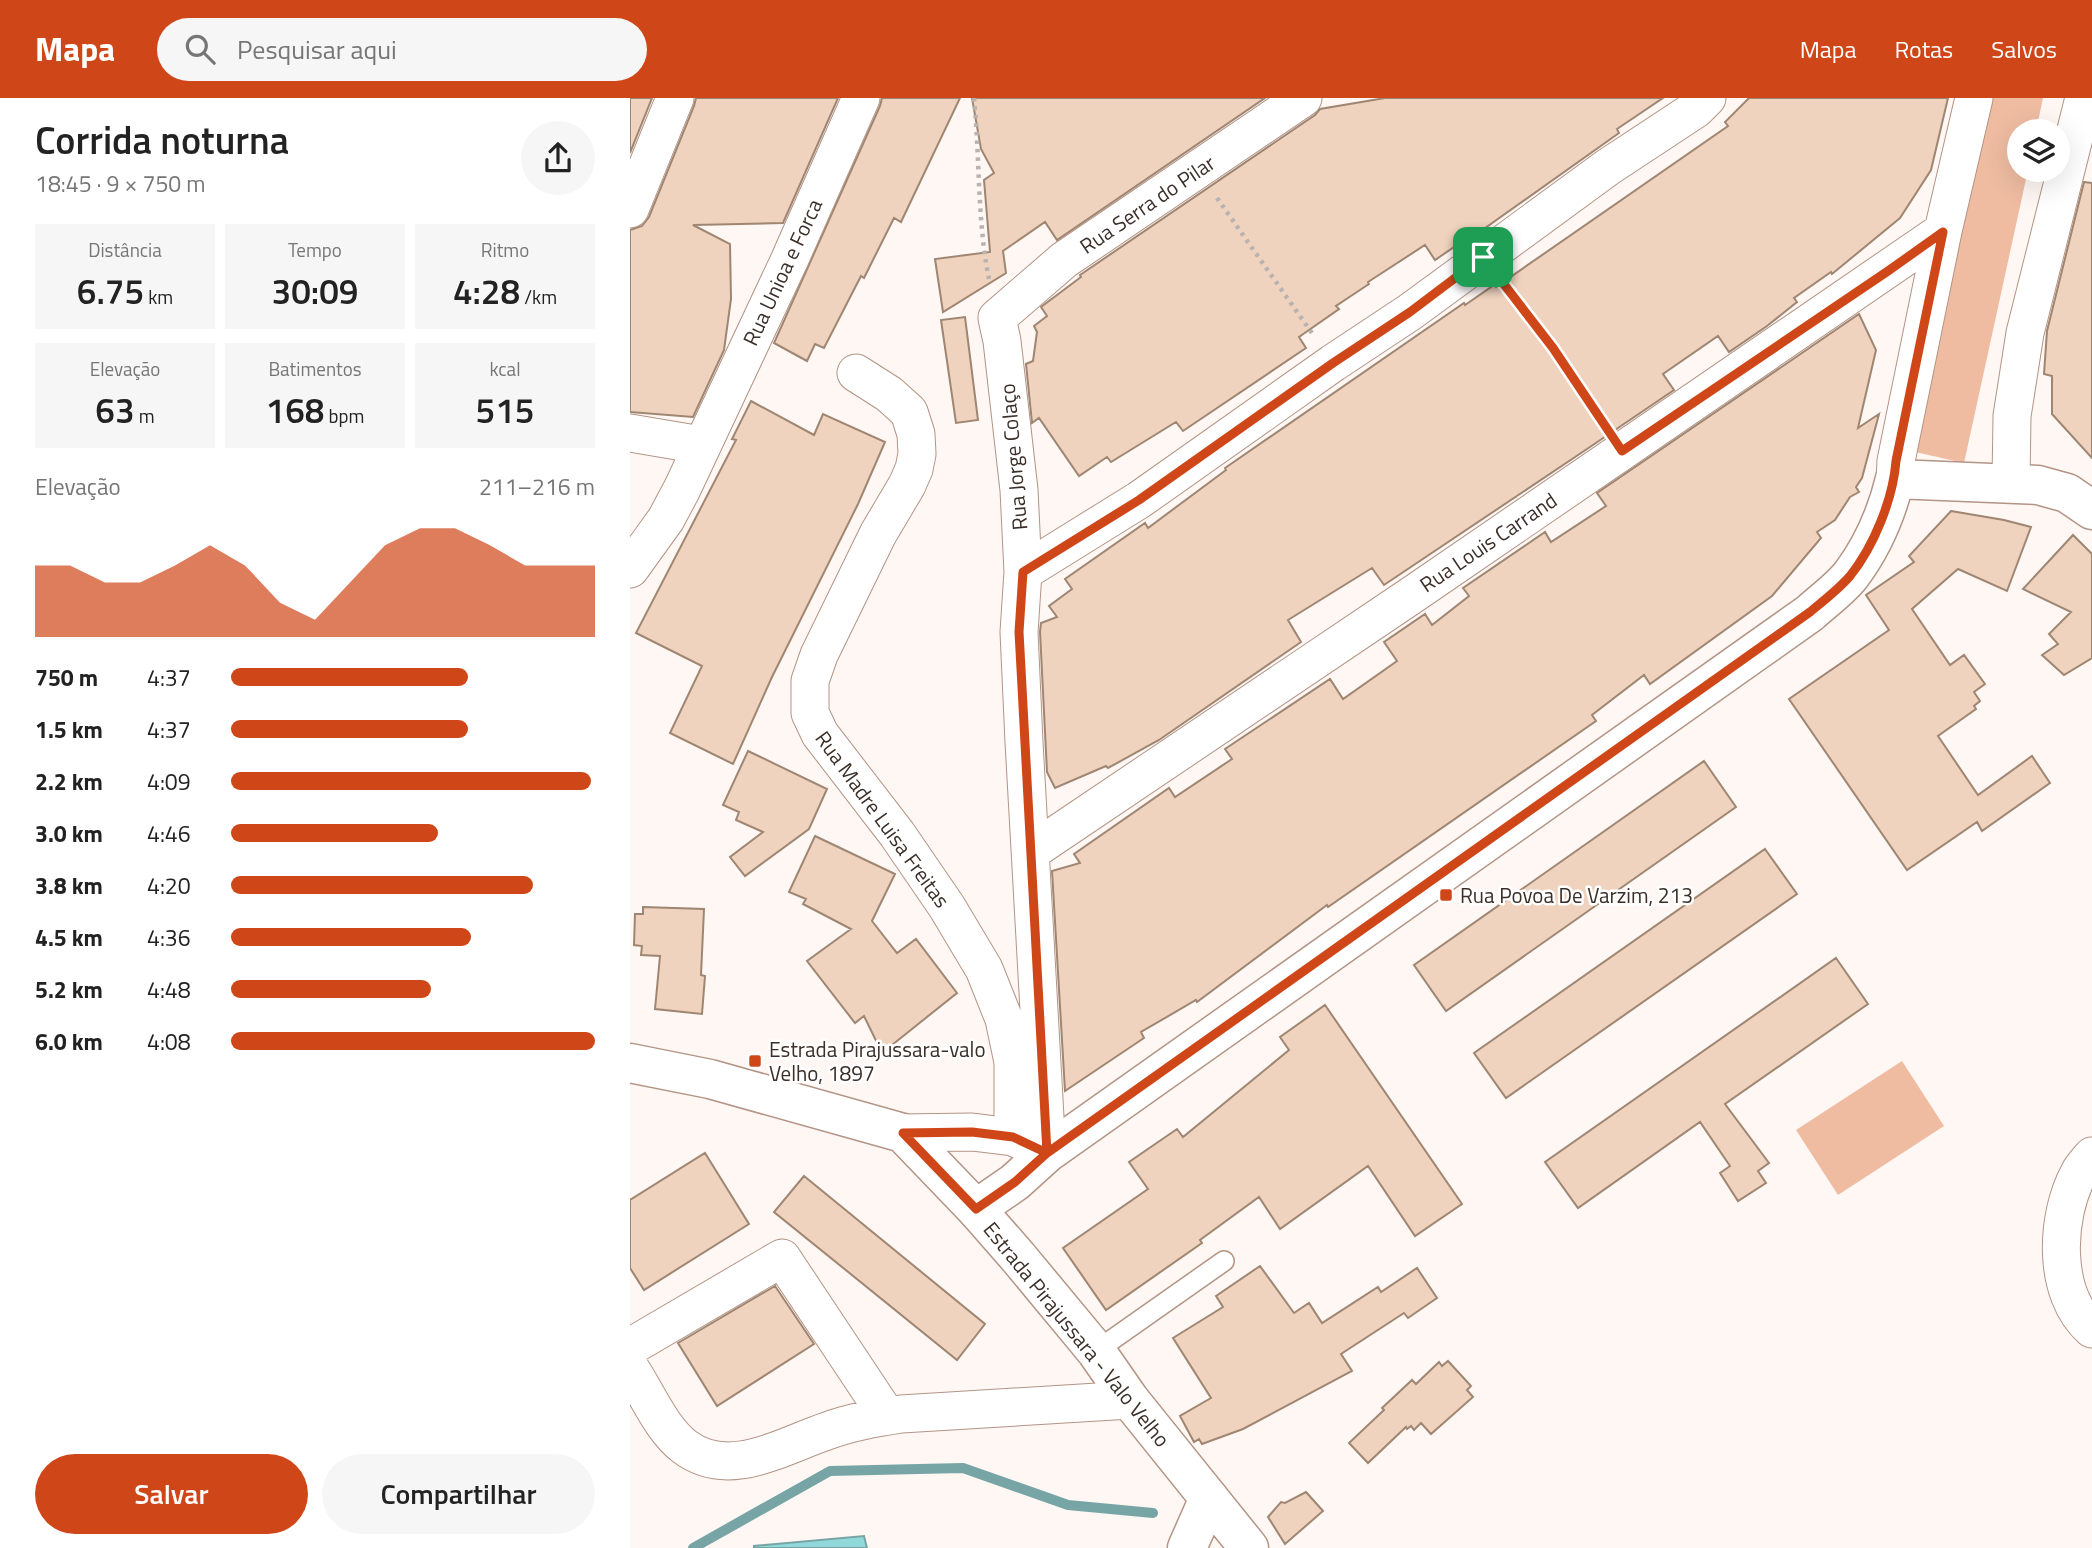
<!DOCTYPE html>
<html lang="pt">
<meta charset="utf-8">
<style>
body{margin:0;font-family:"Titillium Web",sans-serif;background:#f6f6f6;color:#222;height:100vh;display:flex;flex-direction:column;font-size:26px;white-space:nowrap}
*{box-sizing:border-box;margin:0}
p{font-size:23px;color:#767676}
.icon{flex:none;width:38px;height:38px;fill:none;stroke:currentColor;stroke-width:2;stroke-linecap:round;stroke-linejoin:round}
.map{position:relative;flex:1;overflow:hidden}
.side{display:flex;flex-direction:column;background:#fff;width:630px}
.side>*{flex:none}
.buttons{position:absolute;left:1377px;top:21px;display:grid;gap:14px}
.buttons a{display:grid;place-items:center;width:63px;height:63px;border-radius:50%;background:#fff;box-shadow:0 7px 28px #0002;font-size:35px}
.pin{position:absolute;display:grid;place-items:center;width:60px;height:60px;color:#fff;margin:-30px;border-radius:14px;box-shadow:0 4px 10px #0006}
.round{display:grid;place-items:center;flex:none;width:74px;height:74px;border-radius:37px;background:#f6f6f6}
.head{display:flex;align-items:center;justify-content:space-between;height:119px;padding:0 35px}
h1{font-size:38px;font-weight:600;line-height:52px}
.metrics{display:grid;grid-template-columns:repeat(3,1fr);gap:10px;height:119px;padding:7px 35px}
.metrics div{display:grid;align-content:center;border-radius:0px;background:#f6f6f6;text-align:center}
.metrics b{font-size:35px;font-weight:600}
.metrics small{font-size:19px;font-weight:400}
.metrics p{font-size:19px}
.chart{height:196px;padding:14px 35px}
.chart p{display:flex;justify-content:space-between}
.chart svg{width:100%;height:126px;margin-top:7px;fill:#cf4718;opacity:.7}
.cta{display:flex;gap:14px;margin-top:auto;padding:14px 35px}
.cta a{flex:1;height:80px;border-radius:42px;background:#cf4718;color:#fff;font-size:28px;font-weight:600;line-height:80px;text-align:center}
.cta a+a{background:#f6f6f6;color:#222}
ul{padding:0 35px;list-style:none;font-size:23px}
li{display:grid;grid-template-columns:112px 84px 1fr;align-items:center;height:52px}
li i{height:18px;border-radius:9px;background:#cf4718}
header{display:flex;align-items:center;gap:42px;box-sizing:border-box;height:98px;padding:0 35px;background:#cf4718;color:#fff}
header strong{font-size:33px}
nav{display:flex;gap:38px;margin-inline-start:auto;font-size:24px}
.search{width:490px;height:63px;background:#f6f6f6;display:flex;align-items:center;gap:18px;box-sizing:border-box;padding:0 24px;border-radius:38px;color:#767676;font-size:26px}
main{display:flex;flex:1;min-height:0}
.map>svg:first-child{display:block}
.green{fill:#efbca2}
.water{fill:#91d8da;stroke:#77a5a5;stroke-width:2}
.lines{fill:none;stroke-linecap:round;stroke-linejoin:round}
.stream{stroke:#77a5a5;stroke-width:10}
.building{fill:#efd3be;stroke:#9f8672;stroke-width:2}
.lane-casing{stroke:#b39485;stroke-width:22}
.street-casing{stroke:#b39485;stroke-width:39}
.secondary-casing{stroke:#b39485;stroke-width:41}
.primary-casing{stroke:#b39485;stroke-width:41}
.path{stroke:#bab2ae;stroke-width:4.5;stroke-dasharray:3.5 5;stroke-linecap:butt}
.lane{stroke:#fff;stroke-width:19}
.street{stroke:#fff;stroke-width:37}
.secondary{stroke:#fff;stroke-width:38}
.primary{stroke:#fff;stroke-width:38}
.route-casing{stroke:#fff;stroke-width:14}
.route{stroke:#cf4718;stroke-width:9}
.poi-dot{fill:#cf4718;stroke:#fff;stroke-width:2.5}
.labels{text-anchor:middle;dominant-baseline:central;stroke-width:5;stroke-linejoin:round;paint-order:stroke}
.street-label{font-size:21px;fill:#3b2f29;stroke:#fff}
.poi-label{font-size:21px;fill:#3b2f29;stroke:#fff;text-anchor:start}
</style>
<header>
<strong>Mapa</strong>
<div class="search"><svg class="icon" aria-label="search" viewBox="0 0 24 24"><circle cx="10" cy="10" r="6"/><path d="M15 15l6 6"/></svg>Pesquisar aqui</div>
<nav><a>Mapa</a><a>Rotas</a><a>Salvos</a></nav>
</header>
<main>
<section class="side">
<div class="head"><div><h1>Corrida noturna</h1><p>18:45 · 9 × 750 m</p></div><a class="round"><svg class="icon" aria-label="share" viewBox="0 0 24 24"><path d="M12 15V3M7 8l5-5 5 5M5 13v7h14v-7"/></svg></a></div>
<div class="metrics">
<div><p>Distância</p><b>6.75<small> km</small></b></div>
<div><p>Tempo</p><b>30:09</b></div>
<div><p>Ritmo</p><b>4:28<small> /km</small></b></div>
</div>
<div class="metrics">
<div><p>Elevação</p><b>63<small> m</small></b></div>
<div><p>Batimentos</p><b>168<small> bpm</small></b></div>
<div><p>kcal</p><b>515</b></div>
</div>
<div class="chart"><p><span>Elevação</span>211–216 m</p>
<svg viewBox="0 0 160 44" preserveAspectRatio="none"><path d="M0 44V19L10 19L20 25L30 25L40 19L50 12L60 19L70 32L80 38L90 25L100 12L110 6L120 6L130 12L140 19L150 19L160 19V44z"/></svg>
</div>
<ul>
<li><b>750 m</b>4:37<i style="width:65%"></i></li>
<li><b>1.5 km</b>4:37<i style="width:65%"></i></li>
<li><b>2.2 km</b>4:09<i style="width:99%"></i></li>
<li><b>3.0 km</b>4:46<i style="width:57%"></i></li>
<li><b>3.8 km</b>4:20<i style="width:83%"></i></li>
<li><b>4.5 km</b>4:36<i style="width:66%"></i></li>
<li><b>5.2 km</b>4:48<i style="width:55%"></i></li>
<li><b>6.0 km</b>4:08<i style="width:100%"></i></li>
</ul>
<div class="cta"><a>Salvar</a><a>Compartilhar</a></div>
</section>
<div class="map">
<svg width="1462" height="1450" viewBox="0 0 1462 1450">
<rect width="100%" height="100%" fill="#fef7f4"/>
<path class="green" d="M1358 0H1413L1406 33H1390V72H1398L1334 365 1272 351Z
M1272 963 1314 1028 1208 1097 1166 1032Z"/>
<path class="water" d="M234 1438 237 1450H124V1448Z"/>
<g class="lines">
<path class="stream" d="M63 1450 200 1373 333 1370 438 1407 523 1415"/>
</g>
<path class="building" d="M0 0H22L0 55Z
M66 0H208L153 125 63 127 100 146 101 201 94 252 63 319 0 314V132L12 128 19 119 64 8Z
M252 0H330L271 124 264 120 234 180 231 178 194 250 185 246 177 263 144 245 250 8Z
M342 0H635L427 142 415 124 373 153 376 175 313 214 305 161 360 154 354 82 364 75 351 51Z
M755 0H1033L987 31 989 35 834 145 833 143 805 162 795 147 738 184 739 186 706 208 709 211 669 239 676 250 553 333 546 324 481 364 477 359 449 378 409 320 402 325 396 266 403 263 407 234 404 228 417 218 411 209 451 179 450 177 685 17 690 11Z
M1119 0H1318L1301 72 1270 120 1202 176 1201 174 1164 200 1167 204 1137 228 1099 254 1088 238 1033 276 1044 292 957 351 754 487 742 470 658 522 671 544 529 642 478 670 476 668 425 690 417 674 410 534 411 525 427 519 419 508 442 491 435 481 515 425 518 430 596 372 595 370 834 205 835 207 864 187 866 189 1098 28 1095 24Z
M1454 84 1462 85V360L1422 316V278L1414 276 1417 233Z
M1229 216 1246 252 1228 330 1249 316 1232 380 1226 389 1229 394 1220 399 1205 422 1187 434 1191 440 1142 498 1020 586 1014 577 962 617 966 623 698 809 697 807 567 904 566 902 511 934 514 940 435 993 422 773 450 765 444 756 539 690 545 699 602 661 595 651 700 581 713 601 767 563 754 544 795 516 802 527 839 498 833 490 915 434 921 444 976 408 967 395Z
M335 219 348 322 326 325 311 222Z
M121 303 184 337 193 316 255 344 228 406 142 579 103 666 40 635 72 568 6 535 106 342 102 341Z
M1321 413 1374 422 1401 429 1377 493 1328 471 1282 511 1320 567 1334 557 1355 586 1344 594 1350 603 1344 608 1346 611 1308 638 1348 697 1402 658 1420 685 1352 733 1347 724 1277 772 1159 601 1259 532 1236 497 1284 464 1279 458Z
M1443 437 1462 456V560L1434 577 1412 557 1428 546 1419 536 1441 514 1393 491Z
M118 653 197 691 179 731 115 778 100 759 133 734 106 722 109 714 93 707Z
M1074 663 1106 709 816 913 784 867Z
M185 738 265 776 242 823 267 855 286 841 327 895 252 955 234 918 225 925 177 863 221 831 173 806 176 801 159 794Z
M1135 751 1167 796 876 1000 844 955Z
M13 809 74 811 71 877 75 878 72 916 25 911 30 858 11 857 12 848 4 847 5 816H13Z
M1206 860 1238 906 1095 1006 1139 1065 1128 1073 1136 1085 1108 1103 1090 1075 1100 1068 1070 1024 948 1110 915 1064Z
M695 907 832 1106 785 1138 738 1068 650 1131 629 1099 570 1142 572 1145 476 1212 433 1150 518 1091 499 1064 547 1031 553 1039 659 952 650 939Z
M75 1055 119 1126 14 1192 0 1170V1102Z
M174 1078 355 1226 327 1262 144 1114Z
M630 1168 664 1215 679 1205 692 1225 748 1189 751 1194 787 1170 807 1200 778 1220 774 1215 711 1256 722 1273 613 1331 572 1346 569 1341 564 1344 550 1318 581 1300 543 1240 593 1209 586 1198Z
M145 1188 184 1246 87 1308 48 1245Z
M818 1263 841 1288 837 1292 843 1299 801 1336 791 1325 784 1332 781 1328 777 1331 776 1329 738 1365 719 1345 754 1312 752 1310 782 1282 786 1286 809 1264 812 1268Z
M676 1394 693 1413 655 1446 638 1419 651 1404 655 1405Z"/>
<g class="lines">
<g class="lane-casing">
<path id="lane" d="M466 1253 594 1163"/>
</g>
<g class="street-casing">
<path id="street" d="M0 111 45 0
M226 275 259 296 279 314 286 336 287 356 284 371 277 387 248 436 189 557 180 583V615L190 636 267 736 317 809 354 871 374 921 383 964V1039
M0 335 71 347
M1265 381 1266 363 1313 133 1344 0
M1381 384 1382 318 1395 235 1454 0
M0 471 36 421 52 391 159 163 231 0
M393 474 509 402 703 265 780 214 978 69 1066 11 1077 0
M402 753 782 497 1313 133
M273 1035 342 1034 383 1039 417 1055 394 644 389 534 393 474 389 392 372 243 367 220 434 162 673 0
M1462 1058C1458 1063 1452 1069 1449 1075 1425 1119 1422 1196 1462 1231
M0 1249 152 1160 257 1318
M0 1270C17 1295 31 1331 55 1349 99 1382 152 1348 197 1333 221 1324 246 1320 271 1316L500 1302"/>
</g>
<g class="secondary-casing">
<path id="secondary" d="M346 1111 385 1084 417 1055 1180 515C1193 503 1210 491 1221 477 1242 449 1257 414 1265 381L1408 387 1437 395 1462 412"/>
</g>
<g class="primary-casing">
<path id="primary" d="M0 965 80 981 273 1035 346 1111 388 1159 466 1253 500 1302 619 1450
M557 1450 579 1400"/>
</g>
<path class="path" d="M344 0C350 60 347 122 359 181
M587 100 684 238
M873 185 923 250 975 325"/>
<use href="#lane" class="lane"/>
<use href="#street" class="street"/>
<use href="#secondary" class="secondary"/>
<use href="#primary" class="primary"/>
</g>
<g class="lines">
<g class="route-casing">
<path id="route" d="M853 159 780 214 703 265 509 402 393 474 389 534 392 589 417 1055 385 1084 346 1111 273 1035 342 1034 383 1039 417 1055 1180 514C1193 503 1209 491 1220 478 1244 448 1263 401 1266 363L1313 134 1258 173 992 353 923 250 853 159"/>
</g>
<use href="#route" class="route"/>
</g>
<g class="poi-dot">
<rect x="809" y="790" width="14" height="14" rx="3.5"/>
<rect x="118" y="956" width="14" height="14" rx="3.5"/>
</g>
<g class="labels">
<g class="street-label">
<text transform="translate(517 106) rotate(-34)">Rua Serra do Pilar</text>
<text transform="translate(152 174) rotate(-65)">Rua Unioa e Forca</text>
<text transform="translate(383 359) rotate(-95)">Rua Jorge Colaço</text>
<text transform="translate(858 444) rotate(-34)">Rua Louis Carrand</text>
<text transform="translate(253 721) rotate(54)">Rua Madre Luisa Freitas</text>
<text transform="translate(447 1236) rotate(51)">Estrada Pirajussara - Valo Velho</text>
</g>
<g class="poi-label">
<text x="830" y="797">Rua Povoa De Varzim, 213</text>
<text x="139" y="951">Estrada Pirajussara-valo<tspan x="139" dy="24">Velho, 1897</tspan></text>
</g>
</g>
</svg>
<div class="buttons">
<a><svg class="icon" aria-label="layers" viewBox="0 0 24 24"><path d="M12 4l9 5-9 5-9-5zM3 14l9 5 9-5"/></svg></a>
</div>
<div class="pin" style="left:853px;top:159px;background:#1e9e55"><svg class="icon" aria-label="arrive" viewBox="0 0 24 24"><path d="M6 21V4h12l-3 4 3 4H6"/></svg></div>
</div>
</main>
